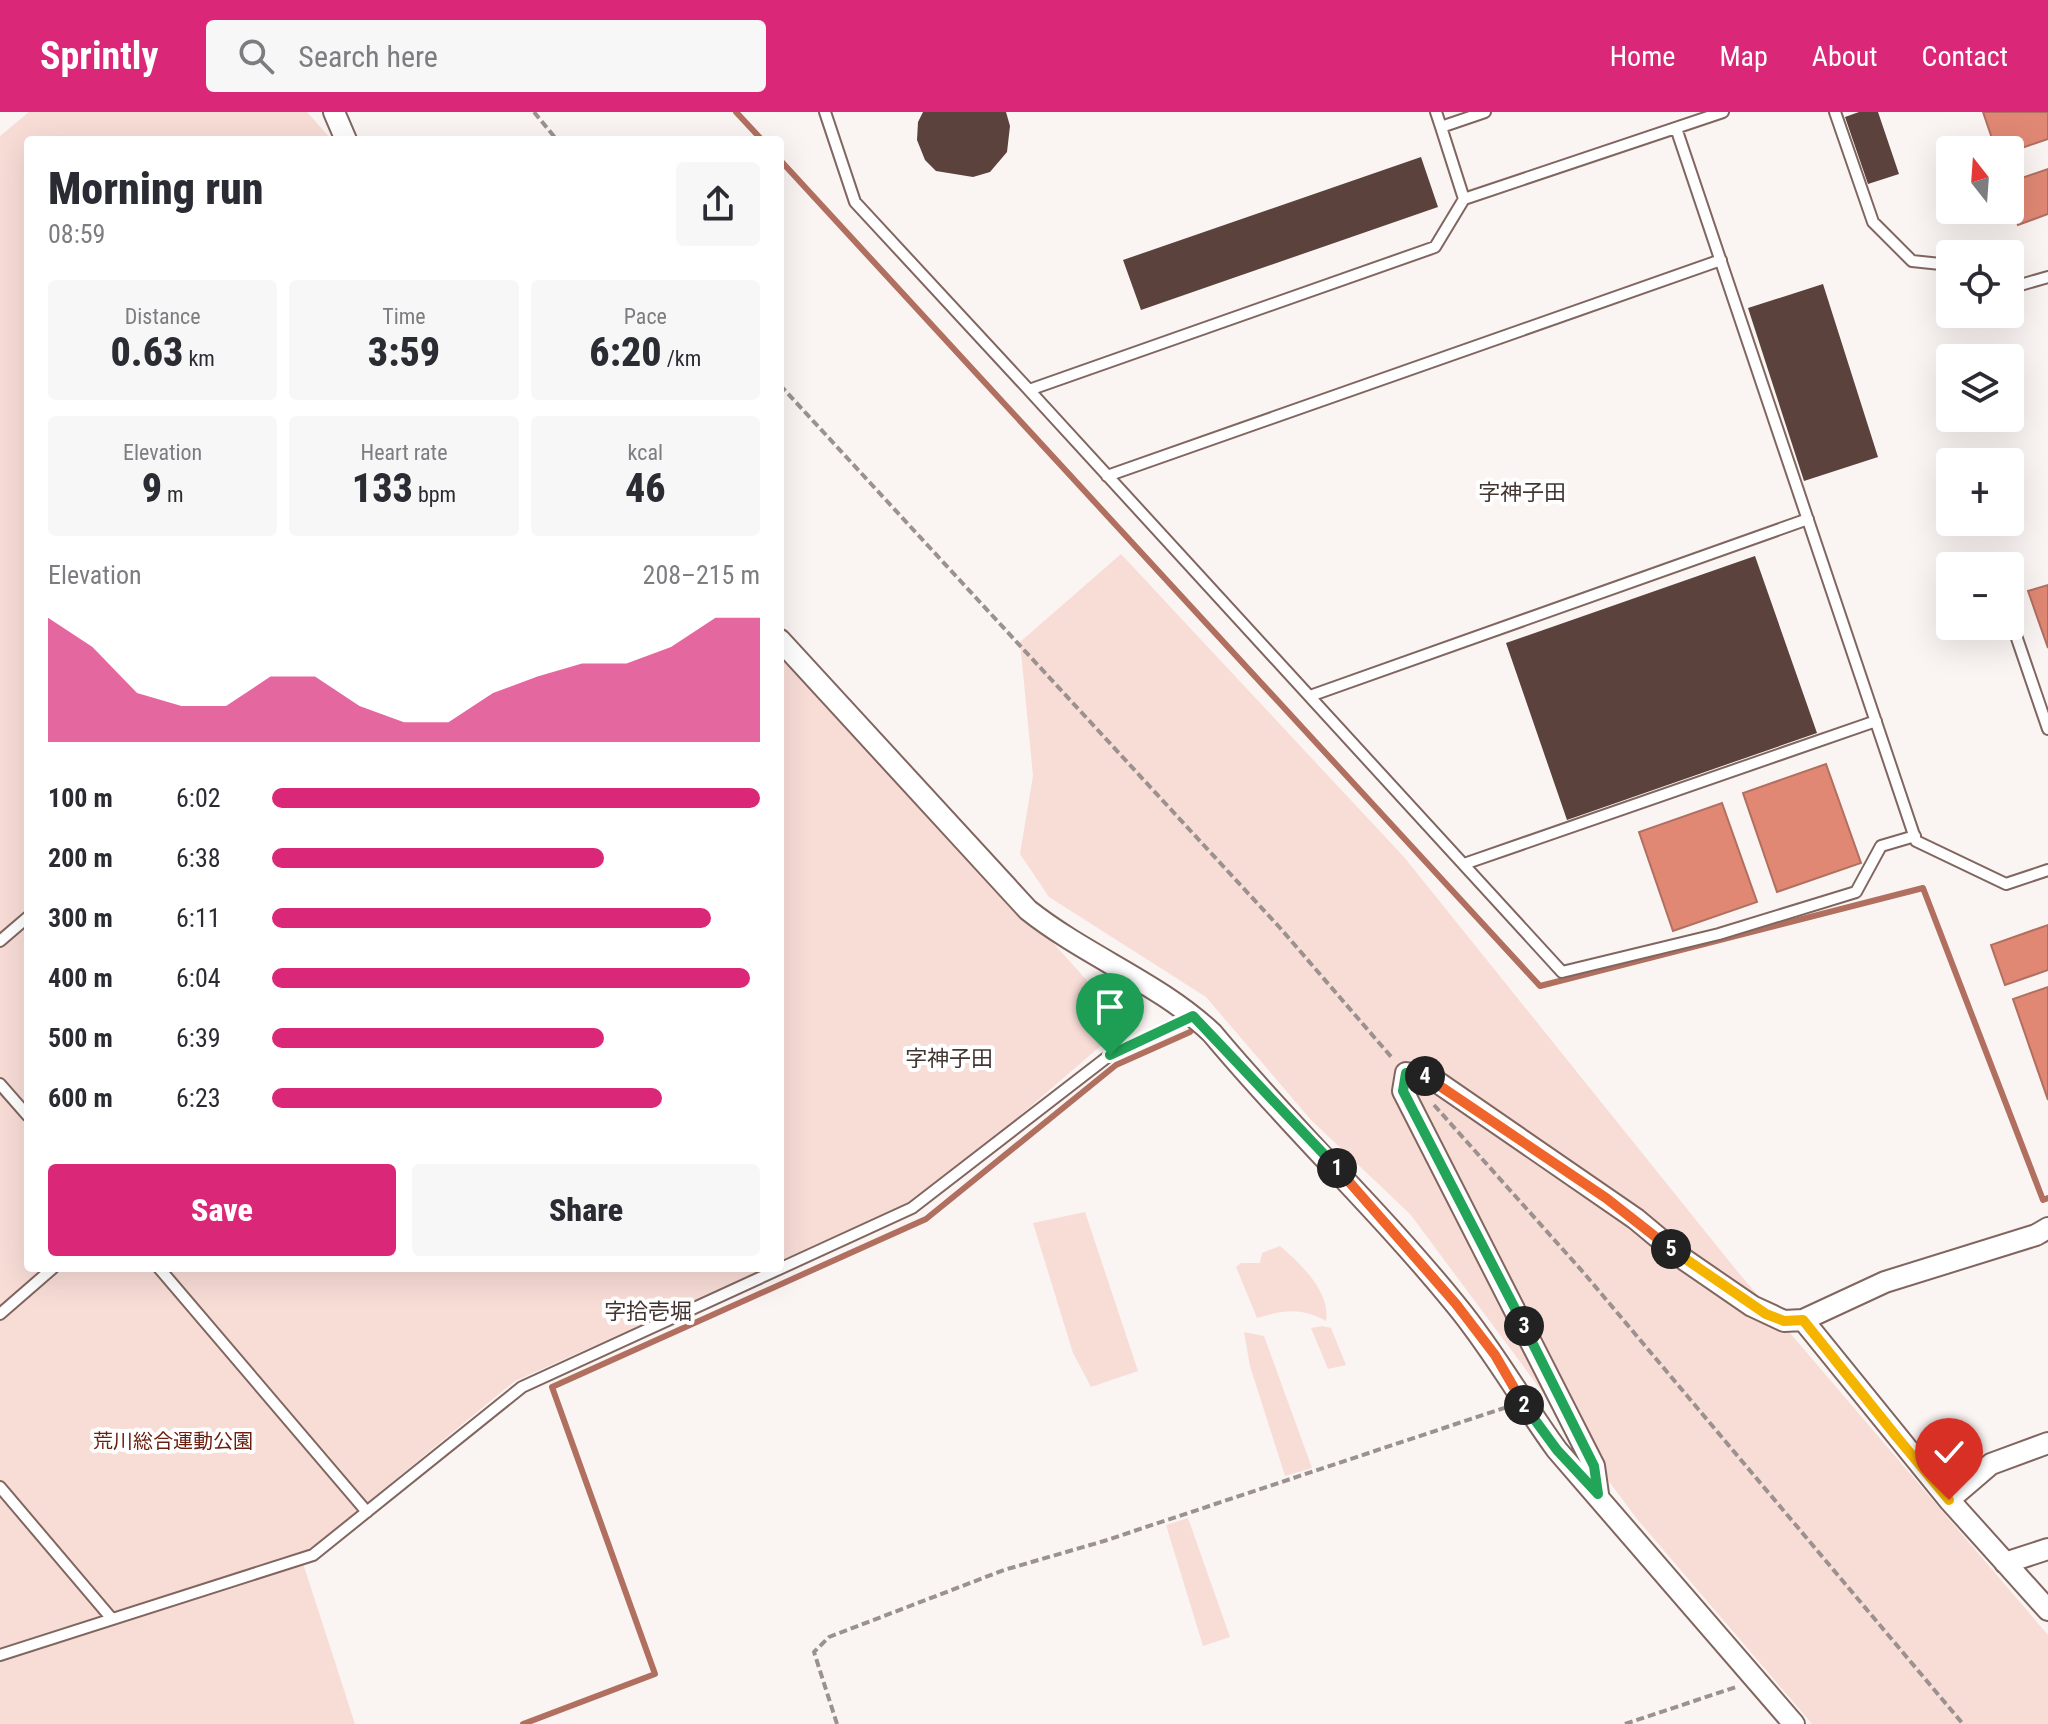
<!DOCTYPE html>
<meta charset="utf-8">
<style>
body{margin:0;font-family:"Roboto Condensed","Noto Sans JP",sans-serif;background:#f7f7f7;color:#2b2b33;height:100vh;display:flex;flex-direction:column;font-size:30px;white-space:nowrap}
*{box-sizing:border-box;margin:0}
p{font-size:26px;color:#7c7c81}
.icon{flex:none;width:44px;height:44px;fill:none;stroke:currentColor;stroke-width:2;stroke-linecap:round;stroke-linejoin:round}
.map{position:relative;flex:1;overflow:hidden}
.panel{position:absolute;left:24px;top:24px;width:760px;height:1136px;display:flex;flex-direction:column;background:#fff;border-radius:8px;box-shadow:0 8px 32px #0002}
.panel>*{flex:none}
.needle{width:52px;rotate:343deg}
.fabs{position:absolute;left:1936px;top:24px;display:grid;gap:16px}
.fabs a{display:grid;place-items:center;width:88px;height:88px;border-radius:8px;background:#fff;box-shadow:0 8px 32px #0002;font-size:40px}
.pin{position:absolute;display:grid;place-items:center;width:68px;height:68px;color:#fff;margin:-82px -34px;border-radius:50% 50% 50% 0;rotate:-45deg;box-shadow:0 0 8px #0007}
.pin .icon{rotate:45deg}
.km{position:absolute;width:40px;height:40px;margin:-20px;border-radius:50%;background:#222;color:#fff;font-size:22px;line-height:40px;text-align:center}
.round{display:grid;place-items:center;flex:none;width:84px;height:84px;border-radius:8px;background:#f7f7f7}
.head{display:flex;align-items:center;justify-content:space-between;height:136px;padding:0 24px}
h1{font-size:44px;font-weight:800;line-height:60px}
.figures{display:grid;grid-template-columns:repeat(3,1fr);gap:12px;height:136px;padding:8px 24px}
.figures div{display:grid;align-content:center;border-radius:8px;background:#f7f7f7;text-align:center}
.figures b{font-size:40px;font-weight:800}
.figures small{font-size:22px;font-weight:400}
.figures p{font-size:22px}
.chart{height:224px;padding:16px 24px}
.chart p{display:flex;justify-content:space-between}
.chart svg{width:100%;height:144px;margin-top:8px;fill:#db2777;opacity:.7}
.button{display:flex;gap:16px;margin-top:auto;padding:16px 24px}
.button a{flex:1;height:92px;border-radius:8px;background:#db2777;color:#fff;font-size:32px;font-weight:800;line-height:92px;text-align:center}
.button a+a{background:#f7f7f7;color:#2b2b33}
ul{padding:0 24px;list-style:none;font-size:26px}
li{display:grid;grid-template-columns:128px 96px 1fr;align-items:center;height:60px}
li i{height:20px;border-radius:10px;background:#db2777}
header{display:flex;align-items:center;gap:48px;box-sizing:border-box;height:112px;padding:0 40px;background:#db2777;color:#fff}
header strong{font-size:38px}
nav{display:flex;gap:44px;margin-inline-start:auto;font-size:28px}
.search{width:560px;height:72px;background:#f7f7f7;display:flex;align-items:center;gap:20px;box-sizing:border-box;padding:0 28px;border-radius:8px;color:#7c7c81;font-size:30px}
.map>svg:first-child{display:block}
.green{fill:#f8ddd7}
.water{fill:#e08874;stroke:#b16f60;stroke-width:2}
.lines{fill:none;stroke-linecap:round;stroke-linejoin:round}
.stream{stroke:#b16f60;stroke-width:6}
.building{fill:#5b423c}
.service-casing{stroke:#81665f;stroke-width:14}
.minor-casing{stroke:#81665f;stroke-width:24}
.path{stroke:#9b918f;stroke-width:4;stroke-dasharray:8 4;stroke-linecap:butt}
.service{stroke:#fff;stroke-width:10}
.minor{stroke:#fff;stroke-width:20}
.split-1-casing{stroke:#fff;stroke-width:16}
.split-2-casing{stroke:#fff;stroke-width:16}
.split-3-casing{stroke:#fff;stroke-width:16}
.split-4-casing{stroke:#fff;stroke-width:16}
.split-5-casing{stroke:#fff;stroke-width:16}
.split-6-casing{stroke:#fff;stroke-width:16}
.split-7-casing{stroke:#fff;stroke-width:16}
.split-1{stroke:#22a559;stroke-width:10}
.split-2{stroke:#f0652b;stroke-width:10}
.split-3{stroke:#22a559;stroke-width:10}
.split-4{stroke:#22a559;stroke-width:10}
.split-5{stroke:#f0652b;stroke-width:10}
.split-6{stroke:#f5b400;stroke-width:10}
.split-7{stroke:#f5b400;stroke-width:10}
.labels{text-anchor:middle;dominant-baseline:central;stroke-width:8;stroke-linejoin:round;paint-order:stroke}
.park-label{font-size:20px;fill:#6c1d0d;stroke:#fff}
.neighbourhood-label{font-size:22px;fill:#423532;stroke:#fff}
</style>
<header>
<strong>Sprintly</strong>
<div class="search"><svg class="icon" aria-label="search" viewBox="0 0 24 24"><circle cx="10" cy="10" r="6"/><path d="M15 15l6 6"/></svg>Search here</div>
<nav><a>Home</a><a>Map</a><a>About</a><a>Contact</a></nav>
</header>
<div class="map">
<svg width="2048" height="1612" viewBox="0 0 2048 1612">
<rect width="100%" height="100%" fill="#faf4f2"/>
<path class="green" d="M29 0H307L332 28H28V1156H769L515 1269 301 1445 355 1612H0V24Z
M1121 442 1404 745 1737 1159 2048 1523V1612H1812L1637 1407 1410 1102 1311 1008 1206 885 1049 785 1020 742 1033 664 1020 530Z
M780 527 1126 912 971 1046 891 1102 780 1151Z
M1085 1100 1138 1259 1091 1275 1073 1241 1033 1111Z
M1280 1134C1300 1151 1331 1180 1326 1209 1300 1195 1284 1198 1257 1206L1236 1155 1241 1151H1260L1262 1141Z
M1322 1214 1331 1216 1346 1253 1328 1257 1311 1216Z
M1244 1220 1264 1224 1312 1356 1285 1364 1250 1254Z
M1188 1406 1230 1525 1203 1534 1166 1413Z"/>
<path class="water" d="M1983 0H2048V27L2010 40 1996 38Z
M2048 57V102L2018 113 2010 91V70Z
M2048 473V536L2028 479Z
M1826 652 1861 751 1777 780 1743 681Z
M1722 691 1757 790 1673 819 1639 720Z
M2048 813V858L2005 873 1991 833Z
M2048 875V988L2013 887Z"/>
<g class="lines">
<path class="stream" d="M736 0 762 28
M780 48 1540 874 1923 776 2043 1088 2048 1086
M523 1612 655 1562 552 1275 926 1107 1116 953 1190 920"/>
</g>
<path class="building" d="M923 0H1006L1010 14 1007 40 990 60 973 65 936 59 925 48 917 28 918 10Z
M1859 0H1878L1899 62 1868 72 1845 5Z
M1421 45 1438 95 1141 198 1123 148Z
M1823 172 1878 345 1804 369 1748 196Z
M1755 444 1817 621 1567 708 1506 531Z"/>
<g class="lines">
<g class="service-casing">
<path id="service" d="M825 0 855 90 1029 278 1435 135 1464 87 1723 0
M1436 0 1441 15
M1835 0 1873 110 1912 149 1950 153
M1676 16 1916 729 2006 772 2048 758
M1464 87 1441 15 1485 0
M2010 176 2048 165
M1029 278 1562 860 1719 822 1856 780 1881 734 1915 724
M1107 364 1721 148
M2010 506 2048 617
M1310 584 1808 407
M1464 752 1876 609
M0 829 28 805
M0 972 28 1004
M159 1156 367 1400
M0 1202 53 1156
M0 1375 112 1507
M0 1543 313 1443 522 1275 912 1096 1110 943 1191 904"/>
</g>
<g class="minor-casing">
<path id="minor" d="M334 0 346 28
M780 528 1028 798C1086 844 1159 871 1212 921 1290 1015 1379 1098 1456 1193 1494 1239 1522 1290 1557 1338L1794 1612
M1803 1208 1949 1388 2048 1498
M1598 1382 1594 1354 1403 979 1406 961 1430 965 1636 1107 1685 1148 1752 1194 1784 1209 1803 1208 1885 1170 2036 1123 2048 1116
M1949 1388 1991 1352 2048 1331
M2005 1451 2048 1437"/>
</g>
<path class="path" d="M534 0 557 28
M780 273 1281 817 1393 947
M1434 993 1583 1160 1963 1612
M837 1612 814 1540 829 1525 1004 1458 1104 1429 1507 1295
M1625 1612 1736 1575"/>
<use href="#service" class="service"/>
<use href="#minor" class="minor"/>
</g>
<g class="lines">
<g class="split-1-casing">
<path id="split-1" d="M1110 943 1193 904 1337 1056"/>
</g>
<g class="split-2-casing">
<path id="split-2" d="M1337 1056 1456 1192 1495 1243 1524 1293"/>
</g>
<g class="split-3-casing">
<path id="split-3" d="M1524 1214 1594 1354 1598 1382 1557 1338 1524 1293"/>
</g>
<g class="split-4-casing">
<path id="split-4" d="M1425 964 1406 961 1403 979 1524 1214"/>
</g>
<g class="split-5-casing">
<path id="split-5" d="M1425 964 1606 1086 1671 1137"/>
</g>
<g class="split-6-casing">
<path id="split-6" d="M1671 1137 1766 1202 1784 1209 1803 1208 1896 1324"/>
</g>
<g class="split-7-casing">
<path id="split-7" d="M1896 1324 1949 1388"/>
</g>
<use href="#split-1" class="split-1"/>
<use href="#split-2" class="split-2"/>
<use href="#split-3" class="split-3"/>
<use href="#split-4" class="split-4"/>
<use href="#split-5" class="split-5"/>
<use href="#split-6" class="split-6"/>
<use href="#split-7" class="split-7"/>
</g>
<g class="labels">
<g class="park-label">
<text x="173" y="1329">荒川総合運動公園</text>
</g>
<g class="neighbourhood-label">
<text x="1522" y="380">字神子田</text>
<text x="949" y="946">字神子田</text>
<text x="648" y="1199">字拾壱堀</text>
</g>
</g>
</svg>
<div class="fabs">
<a><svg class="needle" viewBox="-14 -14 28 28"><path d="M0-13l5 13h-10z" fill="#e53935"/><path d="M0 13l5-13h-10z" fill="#7c7c81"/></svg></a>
<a><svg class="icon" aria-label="locate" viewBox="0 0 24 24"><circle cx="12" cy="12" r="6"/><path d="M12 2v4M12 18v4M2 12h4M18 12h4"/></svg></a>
<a><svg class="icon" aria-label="layers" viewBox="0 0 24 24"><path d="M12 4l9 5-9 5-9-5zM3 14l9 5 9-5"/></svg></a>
<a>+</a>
<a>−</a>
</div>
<div class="pin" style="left:1110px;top:943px;background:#1e9e55"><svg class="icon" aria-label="arrive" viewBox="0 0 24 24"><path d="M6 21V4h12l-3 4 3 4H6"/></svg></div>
<div class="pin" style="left:1949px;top:1388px;background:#d93025"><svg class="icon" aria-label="check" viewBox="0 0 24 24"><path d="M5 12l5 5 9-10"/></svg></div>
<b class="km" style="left:1337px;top:1056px">1</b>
<b class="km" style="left:1524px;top:1293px">2</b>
<b class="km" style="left:1524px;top:1214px">3</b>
<b class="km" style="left:1425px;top:964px">4</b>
<b class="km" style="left:1671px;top:1137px">5</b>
<section class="panel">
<div class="head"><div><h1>Morning run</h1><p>08:59</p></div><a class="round"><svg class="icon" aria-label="share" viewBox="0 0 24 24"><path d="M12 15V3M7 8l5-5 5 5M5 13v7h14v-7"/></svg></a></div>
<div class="figures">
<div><p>Distance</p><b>0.63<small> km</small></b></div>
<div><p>Time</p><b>3:59</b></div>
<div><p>Pace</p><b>6:20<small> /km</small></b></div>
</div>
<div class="figures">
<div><p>Elevation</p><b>9<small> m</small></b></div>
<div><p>Heart rate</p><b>133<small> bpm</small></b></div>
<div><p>kcal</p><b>46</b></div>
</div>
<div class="chart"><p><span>Elevation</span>208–215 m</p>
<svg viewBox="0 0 160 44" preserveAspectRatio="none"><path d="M0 44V6L10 15L20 29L30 33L40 33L50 24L60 24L70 33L80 38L90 38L100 29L110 24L120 20L130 20L140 15L150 6L160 6V44z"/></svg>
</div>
<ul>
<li><b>100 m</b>6:02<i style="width:100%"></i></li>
<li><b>200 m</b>6:38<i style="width:68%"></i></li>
<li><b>300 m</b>6:11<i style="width:90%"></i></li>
<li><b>400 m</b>6:04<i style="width:98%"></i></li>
<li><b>500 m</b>6:39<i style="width:68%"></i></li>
<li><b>600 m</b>6:23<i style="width:80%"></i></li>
</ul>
<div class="button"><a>Save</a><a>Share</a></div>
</section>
</div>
